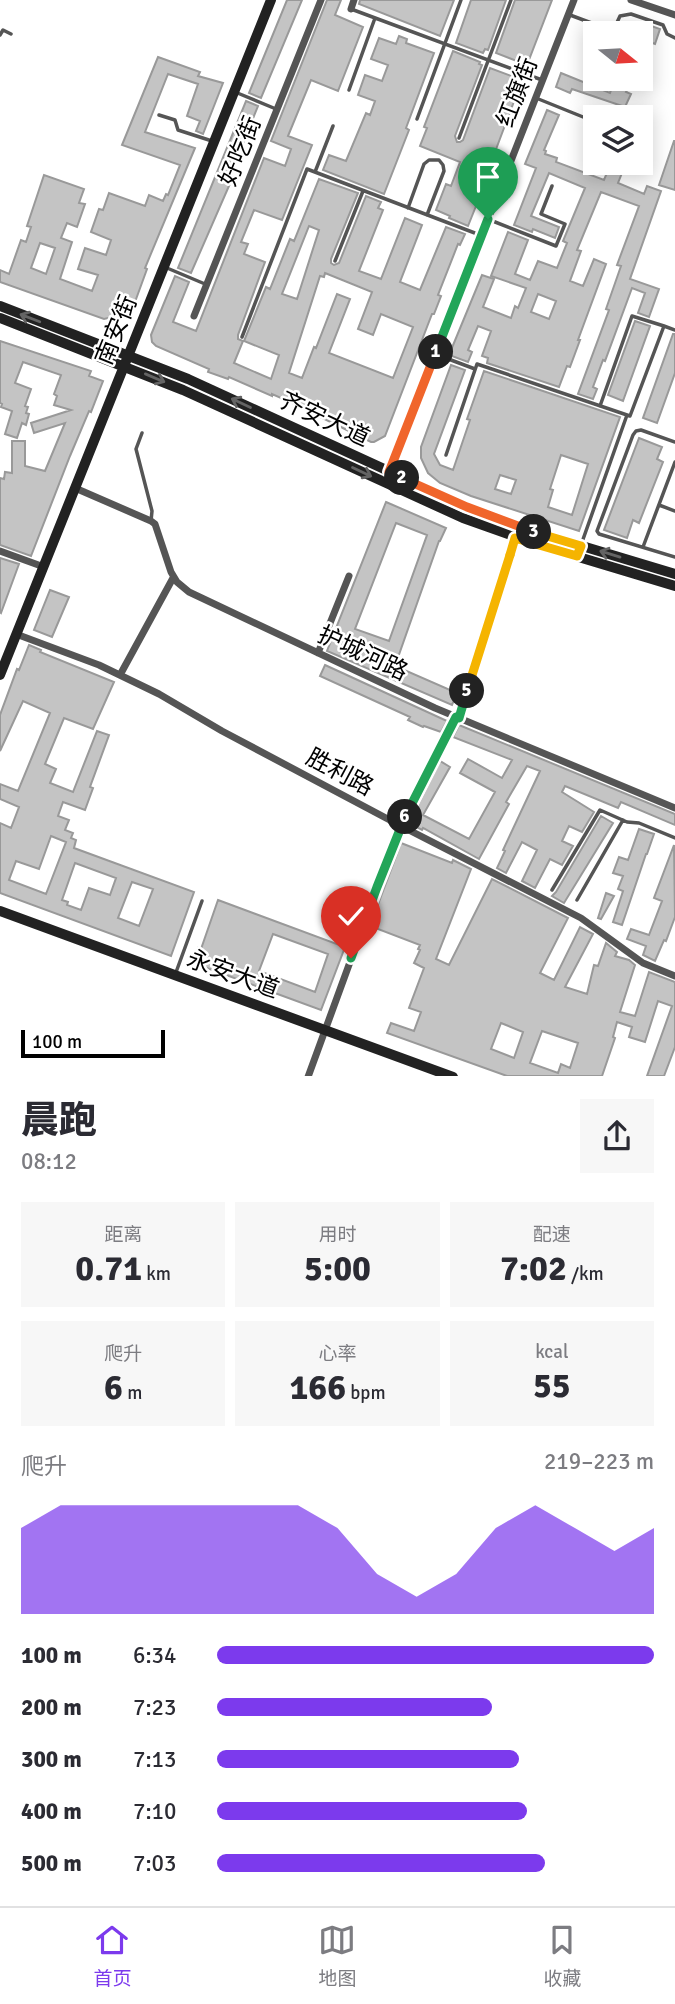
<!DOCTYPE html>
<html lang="zh">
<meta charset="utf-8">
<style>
body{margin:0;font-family:Signika,"Noto Sans SC",sans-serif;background:#f7f7f7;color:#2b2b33;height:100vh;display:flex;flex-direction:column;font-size:26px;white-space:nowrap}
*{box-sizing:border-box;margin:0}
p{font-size:23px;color:#7c7c81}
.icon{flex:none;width:38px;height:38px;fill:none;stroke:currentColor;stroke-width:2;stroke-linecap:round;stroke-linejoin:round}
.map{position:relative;height:1076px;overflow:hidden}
.panel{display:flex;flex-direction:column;background:#fff;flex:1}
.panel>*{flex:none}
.needle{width:46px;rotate:108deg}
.controls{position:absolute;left:583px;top:21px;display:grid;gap:14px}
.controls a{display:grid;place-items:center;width:70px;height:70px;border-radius:0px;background:#fff;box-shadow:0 4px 18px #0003;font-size:35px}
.scale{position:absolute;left:21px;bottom:18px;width:144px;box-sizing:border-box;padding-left:7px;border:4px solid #000;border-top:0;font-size:19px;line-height:24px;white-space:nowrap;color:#000;-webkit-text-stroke:5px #fff;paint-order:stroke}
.pin{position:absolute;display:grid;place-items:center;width:60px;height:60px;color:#fff;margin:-72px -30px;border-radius:50% 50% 50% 0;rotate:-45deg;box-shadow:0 0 7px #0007}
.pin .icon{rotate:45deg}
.km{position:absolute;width:35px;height:35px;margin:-18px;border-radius:50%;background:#222;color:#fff;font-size:19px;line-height:35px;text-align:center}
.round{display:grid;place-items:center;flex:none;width:74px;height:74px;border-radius:0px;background:#f7f7f7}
.head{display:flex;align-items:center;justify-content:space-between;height:119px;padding:0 21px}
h1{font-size:38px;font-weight:800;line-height:52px}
.metrics{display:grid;grid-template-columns:repeat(3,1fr);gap:10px;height:119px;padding:7px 21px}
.metrics div{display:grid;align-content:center;border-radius:0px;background:#f7f7f7;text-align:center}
.metrics b{font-size:35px;font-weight:800}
.metrics small{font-size:19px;font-weight:400}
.metrics p{font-size:19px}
.chart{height:196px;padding:14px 21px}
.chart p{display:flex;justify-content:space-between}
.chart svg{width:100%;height:126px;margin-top:7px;fill:#7c3aed;opacity:.7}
ul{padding:0 21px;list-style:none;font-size:23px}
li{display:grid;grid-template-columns:112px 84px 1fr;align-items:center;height:52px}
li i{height:18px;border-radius:9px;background:#7c3aed}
.tab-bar{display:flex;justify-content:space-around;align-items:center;height:98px;border-top:2px solid #e1e1e2;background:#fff;font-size:19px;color:#7c7c81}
.tab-bar a{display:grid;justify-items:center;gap:4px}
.tab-bar .current{color:#7c3aed}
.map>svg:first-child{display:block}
.building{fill:#c4c4c4;stroke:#999;stroke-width:2;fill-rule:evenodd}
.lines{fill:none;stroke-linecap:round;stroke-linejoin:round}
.lane{stroke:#555;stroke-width:3.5}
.street{stroke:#555;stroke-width:7}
.secondary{stroke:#222;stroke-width:10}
.oneway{stroke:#646464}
.split-1-casing{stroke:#fff;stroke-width:14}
.split-2-casing{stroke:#fff;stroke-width:14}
.split-3-casing{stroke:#fff;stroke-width:14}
.split-4-casing{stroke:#fff;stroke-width:14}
.split-5-casing{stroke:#fff;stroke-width:14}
.split-6-casing{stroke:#fff;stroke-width:14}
.split-7-casing{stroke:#fff;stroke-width:14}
.split-1{stroke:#22a559;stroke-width:9}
.split-2{stroke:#f0652b;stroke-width:9}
.split-3{stroke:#f0652b;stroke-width:9}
.split-4{stroke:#f5b400;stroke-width:9}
.split-5{stroke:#f5b400;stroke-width:9}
.split-6{stroke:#22a559;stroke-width:9}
.split-7{stroke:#22a559;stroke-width:9}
.labels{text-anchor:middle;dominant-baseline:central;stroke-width:5;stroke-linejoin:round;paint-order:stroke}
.street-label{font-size:24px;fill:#000;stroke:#fff}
</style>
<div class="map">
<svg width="675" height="1077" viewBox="0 0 675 1077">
<rect width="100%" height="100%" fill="#fff"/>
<path class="building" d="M287 0H302L261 98 249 93Z
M327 0H341L335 15 363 27 338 91 311 80 288 136 312 145 282 220 254 210 241 242 248 244 244 254 265 262 238 335V339L243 341 234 363 271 379 279 355 244 341 266 287 270 289 290 239 294 241 319 179 358 193 331 259V263L334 265 339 263 366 196 381 202 378 208 383 210 359 271 381 279 405 218 422 225 400 282 420 290 446 227 465 234 460 245 458 244 438 295 441 296 434 314H432L385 436 374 442H371L310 412 311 411 272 394V396L229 377 228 379 208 372 209 369 156 346 152 342 151 335 175 276 189 282 173 322 196 331 264 158 285 166 291 149 271 141ZM309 226 319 230 297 299 282 294ZM325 273 372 292 358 329 373 335 381 314 413 327 393 378 329 353 350 299 337 294 316 348 314 347 302 378 289 373 320 276 324 277Z
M360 0H454L440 36 359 4Z
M471 0H506L488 50 485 49 483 53 456 43Z
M515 0H552L527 65 496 53Z
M638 23 642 25 643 23 660 29 655 44 647 41 641 56 640 33H634Z
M399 36 407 39 406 43 434 53 406 128 409 130 384 194 323 170 329 155 346 161 366 113 370 115 375 101 358 95 365 75 382 81 388 65 371 59 379 38 396 44Z
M453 51 480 62 479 64 482 65 455 136 457 142H460L463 140 490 68 522 80 492 160 494 161 468 226 449 218 450 216 436 210 446 184 451 186 460 162 420 146 427 128 424 127Z
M158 57 200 72 198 76 223 83 203 134 196 131 200 121 187 116 198 84 168 74 145 132 195 148 145 268 147 269 131 313 104 319 0 282V270L9 274 21 240 26 242 31 227 27 226 44 175 84 189 79 203 85 204 77 227 67 223 61 238 72 242 60 279 92 291 98 275 78 269 85 248 106 255 111 240 91 232 99 209 103 210 109 193 145 206 149 195 163 201 166 194 168 195 180 165 122 145ZM40 243 55 248 46 274 31 268Z
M561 73 610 93 615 79H632L626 92 631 94 625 107 572 89 570 93 556 87Z
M246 101 258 106 229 178 232 179 191 273 178 268Z
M547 110 559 115 544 150 546 151 545 154 557 158 556 162 604 180 611 163H626L618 183 644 194 647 186 661 191 630 279 659 289 649 317 638 313 645 293 632 288 605 361 603 360 593 387 597 389 593 399 578 394 609 310 606 309 621 266 617 265 639 206 601 192 577 250 581 251 570 281 583 286 594 259 606 264 578 340H580L570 367 567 366 559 387 487 363 488 358 482 356 491 331 478 326 468 350 472 352 468 362 449 355 482 275 494 279 483 307 511 318 515 306 518 308 526 288 491 276 508 232 528 240 515 274 530 280 538 261 557 268 567 243 563 241 585 188 549 173 531 216 559 227 555 238 533 229 532 232 514 225 536 168 525 164ZM538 294 556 301 549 319 531 312Z
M674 141H675V190L659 185Z
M635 321 650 326 623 401 608 395Z
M673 334H675V373L657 423 643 418Z
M0 341 91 371 89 376 103 381 91 412 89 411 70 456 31 556 0 545V478L4 479 5 472 12 473V441H25V466L45 471 65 423 34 433 31 423 71 410 54 405 57 396 54 394 61 375 23 362 15 383 31 389 25 406 28 407 26 413 29 414 26 425 22 423 17 438 5 434 12 411 1 407 2 404 0 403Z
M451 365 465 370 434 454 440 465 453 470 470 420 467 419 484 371 620 417 579 531 471 496 440 483 428 473 421 458V447ZM561 455 588 464 572 515 548 507 553 490 550 489ZM500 475 516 480 511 494 495 489Z
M639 438 662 447 657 459 663 462 639 523 633 520 627 538 604 530Z
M386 502 446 528 440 541H439L395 666 457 693 452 705 327 651ZM396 523 427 535 389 641 355 629Z
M0 558 19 564 1 613 0 612Z
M50 590 69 597 52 637 34 630Z
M29 645 41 650 40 652 114 682 93 729 64 718 45 764 56 769 50 783 73 792 97 731 109 735 90 787 93 788 85 810 63 802 58 816 69 820 65 830 73 833 71 838 76 840 74 848 194 892 171 956 0 893V823L11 828 19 807 0 799V784L18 791 50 713 23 701 0 751V715L17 669 19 670ZM51 836 66 842 46 894 9 880 16 861 39 869ZM75 863 116 878 110 895 89 888 81 910 67 905 68 902 62 900ZM132 882 153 889 139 926 118 918Z
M325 665 447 721 441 732 424 726 423 727 408 720 410 717 320 676Z
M459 725 675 814V825L621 802 618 808 565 786 562 792 594 812 582 832 569 826 562 841 573 846 562 865 550 859 535 888 522 881 537 850 522 842 506 873 497 868 505 851 503 850 540 771 527 766 506 802 509 804 479 859 423 828 422 830 409 823 440 761 450 767 423 815 469 839 495 792 460 773 468 759 502 778 512 760 453 737Z
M601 816 613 823 564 903 552 896 556 892Z
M639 829 654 834 647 854H646L622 925 613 922 623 891 618 889 623 876 613 873 619 857 628 860Z
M401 843 452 863 453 860 471 869 436 959 449 965 492 879 568 918 540 973 554 980 580 927 593 934 565 987 587 994 594 965 598 966 606 943 617 952 615 956 629 960 635 965 620 1012 635 1016 649 972 675 982V1047L664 1076H647L672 1006 658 1001 645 1042 629 1037 632 1027 617 1022 613 1037 615 1038 602 1076H507L387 1033 391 1023 414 1031 421 1012 409 1008 424 968 414 963 420 950 418 949 420 945 370 926ZM501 1023 523 1032 514 1058 491 1049ZM542 1031 578 1043 570 1068 561 1064 558 1073 530 1063Z
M674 845 675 917 666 941 664 940 655 961 643 955 646 946 627 939 631 929 649 935 662 901 654 898Z
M606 893 614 896 601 919 598 918Z
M218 900 345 947 321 1010 207 968 206 970 192 965 198 948 201 949ZM273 934 328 954 315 992 259 971Z"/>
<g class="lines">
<path class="lane" d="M351 9 542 80
M570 15 613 31 620 16 631 14 663 25 667 34 675 38
M0 35 3 30 11 34
M349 90 375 18
M235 92 276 109
M536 98 593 121
M159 115 175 120 178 130 212 141
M598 117C608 111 613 113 623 117
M417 119 461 0
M593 121 595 129
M459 138 511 0
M315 172 333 126
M408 208 424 164 429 160H439L443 165 444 171 427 215
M490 220 556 246 565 224 541 214 552 186
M335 261 363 191
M167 268 205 284
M242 337 307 169 480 235
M435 354 475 369
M600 406 632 316 664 326
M142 433 136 449 152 511 151 521
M675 442 641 430 636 431 633 435 597 531 599 534 675 557
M446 455 477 364 630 416 664 326 675 330
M659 505 675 511
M581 545 627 415
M643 547 675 462
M552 890 600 810 627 822 639 823 675 838
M577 900 623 820
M175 975 202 901"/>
<path class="street" d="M631 0 675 15
M351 9 354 0
M194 316 321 0
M389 472 574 0
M75 488 151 521 155 524 171 572 177 582 189 592 435 708 675 808
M0 551 44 567
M16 634 99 665 159 694 222 731 401 826 581 918 643 963 675 976
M318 653 349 576
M120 675 173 578
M459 718 515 538
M308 1077 392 847 407 812 456 717"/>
<path class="secondary" d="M0 306 188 379 467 507 519 527 675 574
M0 318 183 390 463 518 542 546 675 586
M0 675 271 0
M0 911 453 1077"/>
</g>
<defs><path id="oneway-shaft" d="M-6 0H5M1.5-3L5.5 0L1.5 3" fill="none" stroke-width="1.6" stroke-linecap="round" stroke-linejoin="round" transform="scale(1.75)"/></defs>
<g class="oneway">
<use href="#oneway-shaft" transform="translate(30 318) rotate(-159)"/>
<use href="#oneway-shaft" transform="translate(155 378) rotate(23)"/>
<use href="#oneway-shaft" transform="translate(241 403) rotate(-155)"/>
<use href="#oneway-shaft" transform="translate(362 472) rotate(25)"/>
<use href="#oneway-shaft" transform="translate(610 554) rotate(-163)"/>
</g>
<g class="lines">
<g class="split-1-casing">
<path id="split-1" d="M436 352 488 219"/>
</g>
<g class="split-2-casing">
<path id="split-2" d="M402 478 389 472 436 352"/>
</g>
<g class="split-3-casing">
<path id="split-3" d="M402 478 467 507 534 532"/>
</g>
<g class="split-4-casing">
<path id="split-4" d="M510 555 515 538 577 556 581 546 534 532"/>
</g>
<g class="split-5-casing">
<path id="split-5" d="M467 691 510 555"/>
</g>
<g class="split-6-casing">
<path id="split-6" d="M405 817 456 717 459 718 467 691"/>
</g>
<g class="split-7-casing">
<path id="split-7" d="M351 958 377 887 405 817"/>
</g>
<use href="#split-1" class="split-1"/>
<use href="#split-2" class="split-2"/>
<use href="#split-3" class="split-3"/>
<use href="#split-4" class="split-4"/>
<use href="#split-5" class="split-5"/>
<use href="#split-6" class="split-6"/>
<use href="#split-7" class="split-7"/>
</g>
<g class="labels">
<g class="street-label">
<text transform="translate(517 92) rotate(-69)">红旗街</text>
<text transform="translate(240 151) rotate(-68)">好吃街</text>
<text transform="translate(116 330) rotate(-68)">南安街</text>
<text transform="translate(325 419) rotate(25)">齐安大道</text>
<text transform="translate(363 653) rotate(25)">护城河路</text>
<text transform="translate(340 772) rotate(28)">胜利路</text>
<text transform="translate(233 974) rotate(20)">永安大道</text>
</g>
</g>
</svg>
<div class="controls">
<a><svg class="needle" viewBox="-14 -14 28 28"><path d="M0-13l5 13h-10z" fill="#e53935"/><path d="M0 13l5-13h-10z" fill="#7c7c81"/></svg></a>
<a><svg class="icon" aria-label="layers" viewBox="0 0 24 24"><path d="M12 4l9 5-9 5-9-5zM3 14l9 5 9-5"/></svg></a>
</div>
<div class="scale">100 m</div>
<div class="pin" style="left:488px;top:219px;background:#1e9e55"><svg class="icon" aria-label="arrive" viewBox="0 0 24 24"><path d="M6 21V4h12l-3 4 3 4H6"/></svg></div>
<div class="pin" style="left:351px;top:958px;background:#d93025"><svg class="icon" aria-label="check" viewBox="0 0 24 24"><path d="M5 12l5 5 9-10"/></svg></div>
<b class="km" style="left:436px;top:352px">1</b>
<b class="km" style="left:402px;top:478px">2</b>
<b class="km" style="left:534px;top:532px">3</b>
<b class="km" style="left:467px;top:691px">5</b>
<b class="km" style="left:405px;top:817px">6</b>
</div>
<section class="panel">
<div class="head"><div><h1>晨跑</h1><p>08:12</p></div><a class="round"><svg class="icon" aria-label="share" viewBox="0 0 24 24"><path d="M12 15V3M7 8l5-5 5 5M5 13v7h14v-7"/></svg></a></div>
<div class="metrics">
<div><p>距离</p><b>0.71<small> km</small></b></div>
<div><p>用时</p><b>5:00</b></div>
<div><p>配速</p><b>7:02<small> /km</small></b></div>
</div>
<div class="metrics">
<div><p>爬升</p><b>6<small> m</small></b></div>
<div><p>心率</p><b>166<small> bpm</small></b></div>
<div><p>kcal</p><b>55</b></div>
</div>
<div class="chart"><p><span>爬升</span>219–223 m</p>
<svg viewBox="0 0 160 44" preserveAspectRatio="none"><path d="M0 44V14L10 6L20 6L30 6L40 6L50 6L60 6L70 6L80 14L90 30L100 38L110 30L120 14L130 6L140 14L150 22L160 14V44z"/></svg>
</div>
<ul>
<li><b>100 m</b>6:34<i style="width:100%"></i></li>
<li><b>200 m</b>7:23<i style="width:63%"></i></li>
<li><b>300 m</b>7:13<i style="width:69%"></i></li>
<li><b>400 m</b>7:10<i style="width:71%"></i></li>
<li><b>500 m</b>7:03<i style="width:75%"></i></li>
</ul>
</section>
<nav class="tab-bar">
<a class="current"><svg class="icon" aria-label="home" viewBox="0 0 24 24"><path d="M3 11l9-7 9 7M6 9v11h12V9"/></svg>首页</a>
<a><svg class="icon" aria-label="map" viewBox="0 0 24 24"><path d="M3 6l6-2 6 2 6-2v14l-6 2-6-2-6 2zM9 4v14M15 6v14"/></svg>地图</a>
<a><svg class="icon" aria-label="saved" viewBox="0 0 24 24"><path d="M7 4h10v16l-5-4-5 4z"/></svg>收藏</a>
</nav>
